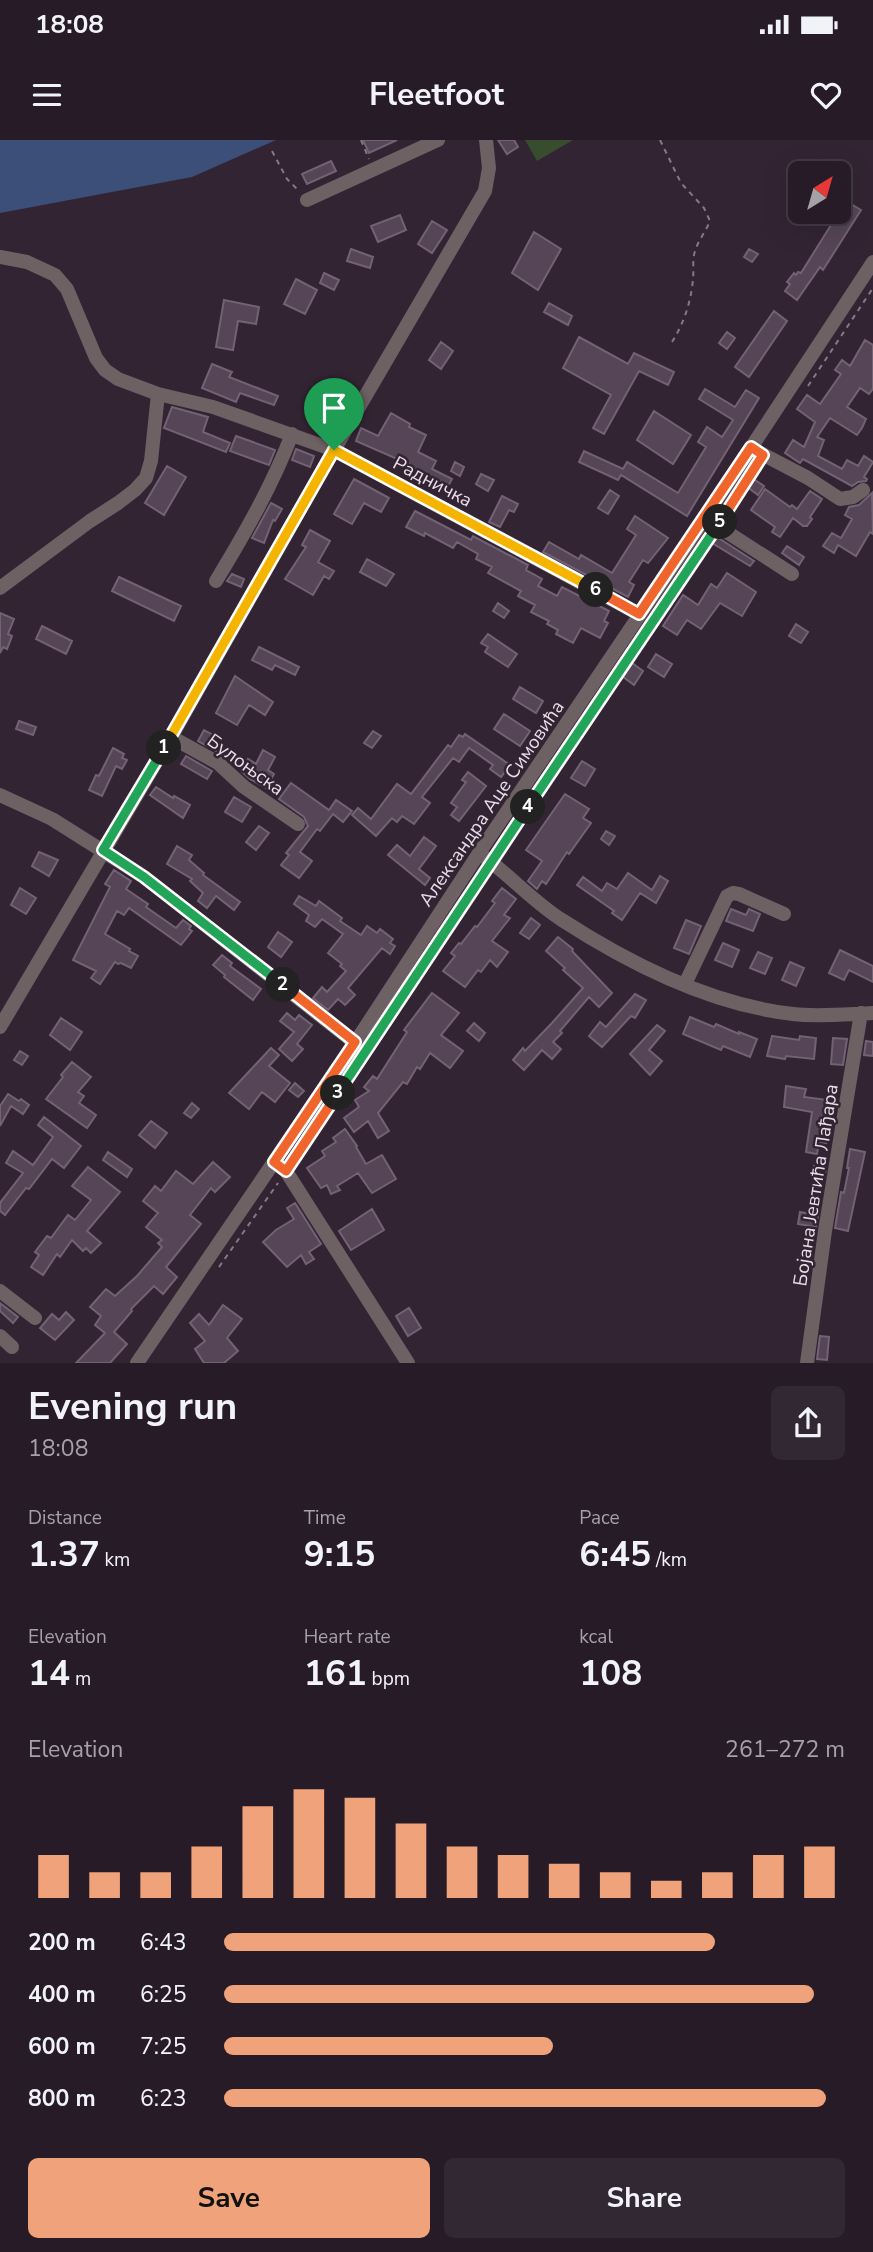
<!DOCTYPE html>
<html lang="en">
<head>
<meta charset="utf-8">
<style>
  body { margin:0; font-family:"Nunito Sans",sans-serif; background:#322833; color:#f1f3f6; height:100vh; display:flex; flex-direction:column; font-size:26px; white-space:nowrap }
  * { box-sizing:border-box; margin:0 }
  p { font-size:23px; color:#a4a1a7 }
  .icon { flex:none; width:38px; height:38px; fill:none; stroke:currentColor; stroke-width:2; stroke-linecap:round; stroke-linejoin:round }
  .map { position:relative; height:1223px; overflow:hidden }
  .drawer { display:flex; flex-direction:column; background:#261b27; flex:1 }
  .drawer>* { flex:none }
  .needle { width:46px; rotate:37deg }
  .buttons { position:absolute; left:788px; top:21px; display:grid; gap:14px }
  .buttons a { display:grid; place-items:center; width:63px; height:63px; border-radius:10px; background:#261b27; box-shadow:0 7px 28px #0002,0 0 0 2px #423944; font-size:35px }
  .pin { position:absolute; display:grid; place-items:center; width:60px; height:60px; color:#fff; margin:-72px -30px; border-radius:50% 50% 50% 0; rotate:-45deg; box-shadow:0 0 7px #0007 }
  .pin .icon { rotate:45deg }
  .km { position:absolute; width:35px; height:35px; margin:-18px; border-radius:50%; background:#222; color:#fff; font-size:19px; line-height:35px; text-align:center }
  .round { display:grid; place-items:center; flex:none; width:74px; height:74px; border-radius:10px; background:#322833 }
  .headline { display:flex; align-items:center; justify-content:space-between; height:119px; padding:0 28px }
  h1 { font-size:38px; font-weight:700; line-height:52px }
  .metrics { display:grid; grid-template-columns:repeat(3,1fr); gap:10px; height:119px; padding:7px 28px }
  .metrics div { display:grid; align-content:center }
  .metrics b { font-size:35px; font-weight:700 }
  .metrics small { font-size:19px; font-weight:400 }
  .metrics p { font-size:19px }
  .chart { height:196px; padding:14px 28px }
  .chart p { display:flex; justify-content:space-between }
  .chart svg { width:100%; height:126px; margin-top:7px; stroke:#f0a27a; stroke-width:6 }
  .action { display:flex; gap:14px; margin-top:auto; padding:14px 28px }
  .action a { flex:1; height:80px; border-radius:10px; background:#f0a27a; color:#111; font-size:28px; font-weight:700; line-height:80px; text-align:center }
  .action a+a { background:#322833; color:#f1f3f6 }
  ul { padding:0 28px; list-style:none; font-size:23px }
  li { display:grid; grid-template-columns:112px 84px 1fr; align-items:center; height:52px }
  li i { height:18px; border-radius:9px; background:#f0a27a }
  .status { display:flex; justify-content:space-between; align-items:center; height:49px; padding:0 35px; background:#261b27; direction:ltr }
  .status svg { height:19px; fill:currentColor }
  header { display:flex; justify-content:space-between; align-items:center; height:91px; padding:0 28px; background:#261b27; font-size:32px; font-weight:700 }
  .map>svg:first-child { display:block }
</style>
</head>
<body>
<div class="status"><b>18:08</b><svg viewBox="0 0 49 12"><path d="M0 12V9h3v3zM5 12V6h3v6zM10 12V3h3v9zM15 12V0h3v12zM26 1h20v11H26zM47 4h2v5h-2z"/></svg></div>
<header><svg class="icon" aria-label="menu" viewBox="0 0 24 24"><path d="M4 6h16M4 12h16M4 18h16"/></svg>Fleetfoot<svg class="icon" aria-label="heart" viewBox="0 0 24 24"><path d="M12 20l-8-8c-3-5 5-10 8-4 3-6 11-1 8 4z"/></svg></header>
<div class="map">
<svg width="873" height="1223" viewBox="0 0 873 1223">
  <rect width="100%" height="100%" fill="#332434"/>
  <!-- green -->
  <path fill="#384d2d" d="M 525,0 L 573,0 L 537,21 Z"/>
  <!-- water -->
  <path fill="#3c4f78" d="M 0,0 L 276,0 L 192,37 L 0,73 Z"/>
  <!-- building -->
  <path fill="#554556" stroke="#736174" stroke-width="2" d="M 363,0 L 397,0 L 369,13 Z
    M 498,0 L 514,0 L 518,7 L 507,14 Z
    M 331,21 L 336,31 L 307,44 L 302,34 Z
    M 846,61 L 861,70 L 823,130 L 820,127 L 797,160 L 785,151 L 790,144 L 787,142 L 794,133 L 796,135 L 798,132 L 801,133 Z
    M 400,75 L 406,90 L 378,102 L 371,86 Z
    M 432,81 L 447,90 L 432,113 L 418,104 Z
    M 534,92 L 561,109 L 538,150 L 512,133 Z
    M 351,109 L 373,117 L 370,128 L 347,121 Z
    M 749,109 L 758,114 L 752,122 L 744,117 Z
    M 324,133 L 339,140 L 334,150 L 320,143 Z
    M 296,139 L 317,150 L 305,174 L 284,164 Z
    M 224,160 L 259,167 L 256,184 L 238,181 L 233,210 L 216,207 Z
    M 549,163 L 572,176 L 568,185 L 544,172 Z
    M 774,171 L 787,181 L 749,237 L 735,227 Z
    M 727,192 L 735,198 L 727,209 L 719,203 Z
    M 579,197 L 628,224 L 634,213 L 674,232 L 668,245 L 639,231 L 604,294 L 593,288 L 611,255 L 563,228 Z
    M 865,200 L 873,205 L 873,249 L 869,254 L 860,248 L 847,267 L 866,279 L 862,288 L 857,295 L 830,278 L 817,297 L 824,300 L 818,316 L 842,329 L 847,320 L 858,326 L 864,316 L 873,322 L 864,337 L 867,339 L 866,341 L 858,342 L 852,346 L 803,319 L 800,323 L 785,313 L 793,300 L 804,307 L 815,282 L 797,269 L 807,255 L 820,264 L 841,234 L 835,230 L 842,220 L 850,226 Z
    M 441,202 L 453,211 L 441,229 L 429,220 Z
    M 212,224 L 232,232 L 229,237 L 278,256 L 274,265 L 240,253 L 236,262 L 202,248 Z
    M 705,249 L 735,267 L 746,250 L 759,258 L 687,376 L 621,335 L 618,340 L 579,322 L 584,311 L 623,329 L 627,322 L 678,353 L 706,307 L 698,302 L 707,287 L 722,297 L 733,280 L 699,259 Z
    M 172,267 L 208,277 L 203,292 L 230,303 L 226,312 L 164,288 Z
    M 654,271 L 691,295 L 673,324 L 637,300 Z
    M 391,273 L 410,284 L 409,287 L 426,295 L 418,312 L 436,321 L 432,329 L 452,339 L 447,348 L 428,338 L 426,340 L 408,331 L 411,325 L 356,301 L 361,288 L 378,296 Z
    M 236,296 L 275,310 L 269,325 L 230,311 Z
    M 296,309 L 314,316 L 310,327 L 292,320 Z
    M 455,322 L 464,327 L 460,336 L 451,331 Z
    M 167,326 L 186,337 L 164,375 L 145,363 Z
    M 481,334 L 494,340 L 488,351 L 476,344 Z
    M 752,338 L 764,346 L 758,355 L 746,346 Z
    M 354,339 L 389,358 L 381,372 L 364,363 L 352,384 L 334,374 Z
    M 765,349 L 790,367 L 792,365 L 797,369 L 810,351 L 822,359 L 810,377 L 812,379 L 807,386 L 803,386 L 793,378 L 780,397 L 772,392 L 775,387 L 751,370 Z
    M 610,350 L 619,356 L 608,374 L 598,368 Z
    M 872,353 L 873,394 L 870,392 L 856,416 L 838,405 L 834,413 L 823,406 L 832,393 L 841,398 L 852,379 L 845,375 L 849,367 L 859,365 Z
    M 502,356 L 518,364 L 514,372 L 509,370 L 500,387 L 489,382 Z
    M 271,363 L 282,369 L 275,381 L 273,380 L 264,403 L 252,398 Z
    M 415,371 L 471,400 L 473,396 L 528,425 L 526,430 L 542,439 L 538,446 L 557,456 L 562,447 L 609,471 L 604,481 L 608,483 L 600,498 L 581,488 L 573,503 L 556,494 L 558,490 L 547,484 L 549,481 L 531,472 L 535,465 L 518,456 L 521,451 L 488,433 L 492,427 L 476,419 L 478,414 L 457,402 L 453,408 L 425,393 L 424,396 L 406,387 Z
    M 635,376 L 668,398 L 648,423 L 643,420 L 629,442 L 634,445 L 628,457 L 543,412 L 549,402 L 579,419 L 581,415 L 612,433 L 636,395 L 627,389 Z
    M 310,390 L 330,401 L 318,422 L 334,431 L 329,439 L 324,436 L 313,455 L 285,439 L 306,407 L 302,405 Z
    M 717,397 L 754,421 L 750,426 L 712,403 Z
    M 787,406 L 804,417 L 799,425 L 782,413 Z
    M 367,419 L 394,434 L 386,446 L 360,432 Z
    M 727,433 L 756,452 L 742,476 L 720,463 L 701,489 L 687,480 L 677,495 L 663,486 L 683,455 L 698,465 L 711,444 L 717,448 Z
    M 232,434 L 244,439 L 241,447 L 227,441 Z
    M 119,437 L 181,466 L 174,481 L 112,451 Z
    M 498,463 L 509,471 L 504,478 L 493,471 Z
    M 0,473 L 14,479 L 8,494 L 12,496 L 7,509 L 3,507 L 0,513 Z
    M 796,484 L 808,492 L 801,503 L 789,496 Z
    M 42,486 L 72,501 L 66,514 L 36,499 Z
    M 488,494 L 517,514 L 508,527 L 485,512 L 488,507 L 481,503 Z
    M 259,507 L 299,527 L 295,535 L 275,525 L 272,530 L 252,520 Z
    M 656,514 L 672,524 L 664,537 L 648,527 Z
    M 632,523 L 643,531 L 634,545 L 622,536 Z
    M 235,536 L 273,562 L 265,575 L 249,565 L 237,585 L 216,573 Z
    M 520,547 L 543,561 L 536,573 L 513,559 Z
    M 504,574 L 530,591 L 520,606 L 494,589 Z
    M 19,581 L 36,587 L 33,595 L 16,589 Z
    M 204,590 L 222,600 L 216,611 L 198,601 Z
    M 373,591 L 381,596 L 372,608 L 364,603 Z
    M 465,594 L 510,625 L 501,637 L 490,629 L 493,625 L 469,608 L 459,622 L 453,618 L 422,657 L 430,663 L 414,684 L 402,676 L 397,682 L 392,678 L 376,696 L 352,675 L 358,668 L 371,679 L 397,644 L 411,654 L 448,605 L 451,607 L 459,595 L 463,597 Z
    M 113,608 L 124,614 L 122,618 L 127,620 L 122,629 L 116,626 L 102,656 L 89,650 L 96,635 L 99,636 Z
    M 263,610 L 275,617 L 268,630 L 274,634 L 266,648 L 250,639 L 241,631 L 248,619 L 256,624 Z
    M 186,616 L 212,631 L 207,639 L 181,624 Z
    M 582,621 L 595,629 L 585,646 L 571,638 Z
    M 468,632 L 486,646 L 459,681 L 451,675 L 457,667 L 451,663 L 466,642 L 462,640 Z
    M 291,643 L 329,670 L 336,660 L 352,671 L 343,682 L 333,674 L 320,691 L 317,689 L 300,712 L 312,721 L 299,738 L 281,725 L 289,715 L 286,713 L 308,686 L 304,677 L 279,659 Z
    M 156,647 L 173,658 L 174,656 L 190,665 L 183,678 L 150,655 Z
    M 565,654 L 589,669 L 583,678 L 591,683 L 569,714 L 567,712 L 546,744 L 542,741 L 537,749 L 528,741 L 542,721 L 526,710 Z
    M 234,657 L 251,667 L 242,682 L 225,672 Z
    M 259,686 L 269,693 L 256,710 L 246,702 Z
    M 606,691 L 615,696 L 609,705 L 601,699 Z
    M 424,697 L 436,706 L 419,729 L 430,738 L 425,745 L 388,715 L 397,705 L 410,716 Z
    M 177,706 L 192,715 L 189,720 L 204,733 L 203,735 L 240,762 L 234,770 L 216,756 L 207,768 L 198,761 L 203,753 L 190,741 L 192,739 L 167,724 Z
    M 39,712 L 58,720 L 49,736 L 32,726 Z
    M 114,730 L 131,741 L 126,749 L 148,764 L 146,767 L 176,788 L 183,780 L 191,786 L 189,789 L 192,791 L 181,805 L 129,768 L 124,775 L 117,771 L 105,794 L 130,809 L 129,811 L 138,816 L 131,828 L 121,823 L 118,824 L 115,822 L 100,844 L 91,838 L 96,831 L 73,820 L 110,747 L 105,744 Z
    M 628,733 L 652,750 L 660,736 L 668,741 L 656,763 L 640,753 L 622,780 L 612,773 L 614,771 L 577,745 L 583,737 L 602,751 L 607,743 L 617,749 Z
    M 20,748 L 36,758 L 26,774 L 11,765 Z
    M 502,748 L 516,759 L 504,775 L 510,778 L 492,801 L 508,812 L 497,827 L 490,820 L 481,832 L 478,830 L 465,847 L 443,831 L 455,816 L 451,813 L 459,803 L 461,804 L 475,786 L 477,787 L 495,763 L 492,761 Z
    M 299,756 L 316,766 L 319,761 L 342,778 L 340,781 L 361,795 L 367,786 L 377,793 L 380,789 L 393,799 L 390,803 L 395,806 L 390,814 L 382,808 L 348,848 L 355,855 L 345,865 L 338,859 L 328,870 L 313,858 L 322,847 L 327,852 L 346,831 L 340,826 L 342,824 L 328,813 L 343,794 L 322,779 L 315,787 L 306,781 L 309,775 L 294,764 Z
    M 731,769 L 746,775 L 749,769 L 760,774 L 753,791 L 726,781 Z
    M 531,778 L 540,785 L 529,799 L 520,793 Z
    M 686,780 L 701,786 L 689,814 L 674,808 Z
    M 278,792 L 292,802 L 281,817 L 268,807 Z
    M 558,797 L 573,809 L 572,811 L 612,853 L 599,867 L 589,857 L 560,891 L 562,893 L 553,902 L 561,909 L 552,919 L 542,910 L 524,930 L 513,920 L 523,908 L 525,911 L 552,883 L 583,848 L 563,830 L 565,828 L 546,811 Z
    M 723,803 L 739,810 L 732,827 L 715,820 Z
    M 840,810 L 873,826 L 873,842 L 849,830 L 844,840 L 829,833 Z
    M 758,812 L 772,818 L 765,834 L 750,828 Z
    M 222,815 L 232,823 L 230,826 L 261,849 L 253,860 L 224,837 L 225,835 L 213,825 Z
    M 790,822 L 804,828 L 796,846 L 782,840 Z
    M 432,853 L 459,873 L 441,895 L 463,911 L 450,928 L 430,913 L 420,929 L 417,927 L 407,944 L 403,942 L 378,973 L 389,991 L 378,998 L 368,981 L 354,992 L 344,978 L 359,967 L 355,960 L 369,951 L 364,947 L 373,936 L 377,939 L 407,892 L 404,890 Z
    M 635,854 L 646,860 L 635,878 L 631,876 L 602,907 L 589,896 L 600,882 L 606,887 Z
    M 287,873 L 295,880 L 299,875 L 312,885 L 297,904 L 303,909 L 292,921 L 279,909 L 294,892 L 280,881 Z
    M 690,877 L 714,887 L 716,884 L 739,894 L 739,892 L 757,899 L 750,917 L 723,906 L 721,910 L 683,894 Z
    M 61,878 L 82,892 L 70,910 L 50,895 Z
    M 474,883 L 485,893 L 479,901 L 467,891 Z
    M 657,885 L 665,891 L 649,910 L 662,921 L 650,935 L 630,914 Z
    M 772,896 L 799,900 L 800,896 L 816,898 L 814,919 L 786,916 L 785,919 L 767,916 Z
    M 833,898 L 847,899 L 843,925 L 831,924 Z
    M 866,901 L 873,902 L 873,916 L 864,915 Z
    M 271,908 L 279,915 L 269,926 L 290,943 L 275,962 L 262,952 L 249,969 L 229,953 Z
    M 20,911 L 28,916 L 22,925 L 14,920 Z
    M 72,922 L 91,937 L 78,952 L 84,956 L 79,963 L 96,975 L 87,988 L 46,959 L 63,937 L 61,935 Z
    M 295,943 L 304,951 L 298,957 L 289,950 Z
    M 786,946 L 806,949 L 804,957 L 828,960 L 826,973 L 830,973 L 826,1003 L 819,1003 L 817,1014 L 806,1012 L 812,972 L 784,967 Z
    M 8,954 L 19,961 L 21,959 L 29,965 L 23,974 L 11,966 L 0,986 L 0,966 Z
    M 192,963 L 199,969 L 191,978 L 184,973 Z
    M 44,977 L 81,1006 L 64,1028 L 52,1019 L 29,1049 L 26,1048 L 5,1075 L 0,1071 L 0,1063 L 23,1033 L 6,1023 L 13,1011 L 33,1025 L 53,997 L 38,985 Z
    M 151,981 L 167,993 L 155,1008 L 139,995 Z
    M 345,989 L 357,1006 L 356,1007 L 366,1024 L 382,1015 L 396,1039 L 372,1053 L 358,1033 L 337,1046 L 340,1050 L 331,1054 L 327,1045 L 321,1048 L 307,1028 L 325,1016 L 322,1011 L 336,1002 L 333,998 Z
    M 850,1009 L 865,1012 L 848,1091 L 835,1088 L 841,1052 L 844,1053 L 849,1028 L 847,1028 Z
    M 108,1012 L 132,1029 L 127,1037 L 103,1020 Z
    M 213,1022 L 230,1037 L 215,1052 L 211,1048 L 190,1075 L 201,1084 L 166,1127 L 177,1137 L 163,1154 L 154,1146 L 131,1169 L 132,1171 L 114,1192 L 127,1204 L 110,1223 L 76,1223 L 105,1193 L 95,1185 L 101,1176 L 90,1167 L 106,1149 L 115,1156 L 137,1136 L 162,1107 L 158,1103 L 162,1100 L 146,1087 L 158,1073 L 143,1061 L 155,1046 L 161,1051 L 176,1031 L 193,1044 Z
    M 814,1026 L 826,1028 L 824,1039 L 813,1037 Z
    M 88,1027 L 120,1052 L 87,1091 L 101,1103 L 91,1113 L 86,1108 L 83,1111 L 72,1100 L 60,1117 L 57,1114 L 43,1135 L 31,1127 L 39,1115 L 35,1112 L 47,1096 L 51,1098 L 68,1075 L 75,1080 L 91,1060 L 72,1046 Z
    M 295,1063 L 321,1104 L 309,1112 L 314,1119 L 306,1124 L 301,1115 L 287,1127 L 263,1102 L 276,1090 L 294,1079 L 287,1068 Z
    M 372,1069 L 384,1090 L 351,1110 L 339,1091 Z
    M 800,1072 L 818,1075 L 816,1087 L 798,1084 Z
    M 0,1163 L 18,1177 L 13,1183 L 0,1171 Z
    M 223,1165 L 242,1179 L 227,1198 L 238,1211 L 224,1223 L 204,1223 L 195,1209 L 205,1201 L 190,1183 L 199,1174 L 209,1185 Z
    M 409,1168 L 421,1188 L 408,1196 L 396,1176 Z
    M 66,1172 L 74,1180 L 55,1200 L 40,1188 L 52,1174 L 59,1180 Z
    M 820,1196 L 829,1197 L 827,1220 L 817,1219 Z"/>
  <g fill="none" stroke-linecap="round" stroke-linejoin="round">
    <!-- path -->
    <path stroke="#867886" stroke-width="2" stroke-dasharray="5 5" stroke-linecap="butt" d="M 361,0 L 369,19
      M 660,0 L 681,43 L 704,68 L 710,81 C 706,91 698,101 695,111 C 692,120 694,130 693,139 C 691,162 684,183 672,202
      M 272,11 L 287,39 L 299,51
      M 808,246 L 873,148
      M 724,375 L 755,326
      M 498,712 L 710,397
      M 390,875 L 484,734
      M 293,1021 L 344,944
      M 219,1127 L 278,1043"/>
    <!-- minor -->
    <path stroke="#6d6163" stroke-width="14" d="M 307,60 L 438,0
      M 0,117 L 27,122 L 55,135 L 67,149 L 96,218 L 105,230 L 118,239 L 158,254 L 213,267 L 334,310 L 639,474
      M 751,308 L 808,338 L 840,359 L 853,357 L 863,350
      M 705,378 L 792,434
      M 216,441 C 245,393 272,346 292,294
      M 0,448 L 90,381 L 118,363 L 135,350 L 146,338 L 151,321 L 158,254
      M 171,597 L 218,623 L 244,647 L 298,684
      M 0,655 L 52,679 L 144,737 L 355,903
      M 479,713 C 508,733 532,761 562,780 C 630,824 712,865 793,874 C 819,877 847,874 873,873
      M 685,844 L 727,756 L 733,753 L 739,754 L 784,774
      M 0,887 L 171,597 L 334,310 L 485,51 L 489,28 L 486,0
      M 274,1022 L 286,1031 L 408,1223
      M 0,1151 L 35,1178
      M 0,1196 L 12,1207
      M 137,1223 L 355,903 L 479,713 L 697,390 L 873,122
      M 807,1223 L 825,1091 L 861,873"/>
  </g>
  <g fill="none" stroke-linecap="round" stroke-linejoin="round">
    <defs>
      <path id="split-1" d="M 164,608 L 334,310"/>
      <path id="split-2" d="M 164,608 L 103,710 L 144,737 L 283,845"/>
      <path id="split-3" d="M 283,845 L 355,902 L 274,1022 L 286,1031 L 338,953"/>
      <path id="split-4" d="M 338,953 L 528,667"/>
      <path id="split-5" d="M 528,667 L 720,382"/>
      <path id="split-6" d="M 596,450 L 639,474 L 751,307 L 763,315 L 720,382"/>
      <path id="split-7" d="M 334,310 L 596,450"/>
    </defs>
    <!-- split-1 casing -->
    <use href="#split-1" stroke="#fff" stroke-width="14"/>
    <!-- split-2 casing -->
    <use href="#split-2" stroke="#fff" stroke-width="14"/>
    <!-- split-3 casing -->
    <use href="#split-3" stroke="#fff" stroke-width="14"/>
    <!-- split-4 casing -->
    <use href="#split-4" stroke="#fff" stroke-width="14"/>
    <!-- split-5 casing -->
    <use href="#split-5" stroke="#fff" stroke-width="14"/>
    <!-- split-6 casing -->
    <use href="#split-6" stroke="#fff" stroke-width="14"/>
    <!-- split-7 casing -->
    <use href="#split-7" stroke="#fff" stroke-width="14"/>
    <!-- split-1 -->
    <use href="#split-1" stroke="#f5b400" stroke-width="9"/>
    <!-- split-2 -->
    <use href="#split-2" stroke="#22a559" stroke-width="9"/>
    <!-- split-3 -->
    <use href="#split-3" stroke="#f0652b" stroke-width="9"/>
    <!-- split-4 -->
    <use href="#split-4" stroke="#22a559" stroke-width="9"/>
    <!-- split-5 -->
    <use href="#split-5" stroke="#22a559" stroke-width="9"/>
    <!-- split-6 -->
    <use href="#split-6" stroke="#f0652b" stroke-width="9"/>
    <!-- split-7 -->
    <use href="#split-7" stroke="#f5b400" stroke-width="9"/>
  </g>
  <g text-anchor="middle" stroke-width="5" stroke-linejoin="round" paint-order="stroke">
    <!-- street labels -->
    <g font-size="19" fill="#e9dee9" stroke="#332434">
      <text transform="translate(433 341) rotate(28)" y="7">Радничка</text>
      <text transform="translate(246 624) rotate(36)" y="7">Булоњска</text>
      <text transform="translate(491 663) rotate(-56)" y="7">Александра Аце Симовића</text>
      <text transform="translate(815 1045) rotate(-81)" y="7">Бојана Јевтића Лађара</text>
    </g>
  </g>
</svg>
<div class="buttons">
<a><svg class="needle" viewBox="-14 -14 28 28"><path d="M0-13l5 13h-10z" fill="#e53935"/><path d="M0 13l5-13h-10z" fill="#a4a1a7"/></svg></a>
</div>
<div class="pin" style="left:334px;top:310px;background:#1e9e55"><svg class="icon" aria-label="arrive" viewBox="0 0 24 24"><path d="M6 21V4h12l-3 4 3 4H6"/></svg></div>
<b class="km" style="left:164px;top:608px">1</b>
<b class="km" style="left:283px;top:845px">2</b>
<b class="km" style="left:338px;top:953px">3</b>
<b class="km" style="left:528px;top:667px">4</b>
<b class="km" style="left:720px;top:382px">5</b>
<b class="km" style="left:596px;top:450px">6</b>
</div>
<section class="drawer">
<div class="headline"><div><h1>Evening run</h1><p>18:08</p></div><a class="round"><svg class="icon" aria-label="share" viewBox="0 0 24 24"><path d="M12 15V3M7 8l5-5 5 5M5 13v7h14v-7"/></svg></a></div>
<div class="metrics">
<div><p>Distance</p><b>1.37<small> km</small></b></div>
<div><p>Time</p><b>9:15</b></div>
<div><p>Pace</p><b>6:45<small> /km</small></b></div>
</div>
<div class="metrics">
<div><p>Elevation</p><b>14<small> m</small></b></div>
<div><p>Heart rate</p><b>161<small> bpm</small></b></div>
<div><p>kcal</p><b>108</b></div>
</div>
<div class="chart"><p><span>Elevation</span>261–272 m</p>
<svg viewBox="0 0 160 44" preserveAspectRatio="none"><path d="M5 44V29M15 44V35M25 44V35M35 44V26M45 44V12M55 44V6M65 44V9M75 44V18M85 44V26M95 44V29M105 44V32M115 44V35M125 44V38M135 44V35M145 44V29M155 44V26"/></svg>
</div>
<ul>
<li><b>200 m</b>6:43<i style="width:79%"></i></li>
<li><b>400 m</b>6:25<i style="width:95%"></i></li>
<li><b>600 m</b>7:25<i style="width:53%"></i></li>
<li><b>800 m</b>6:23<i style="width:97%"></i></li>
</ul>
<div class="action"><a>Save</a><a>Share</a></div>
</section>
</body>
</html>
